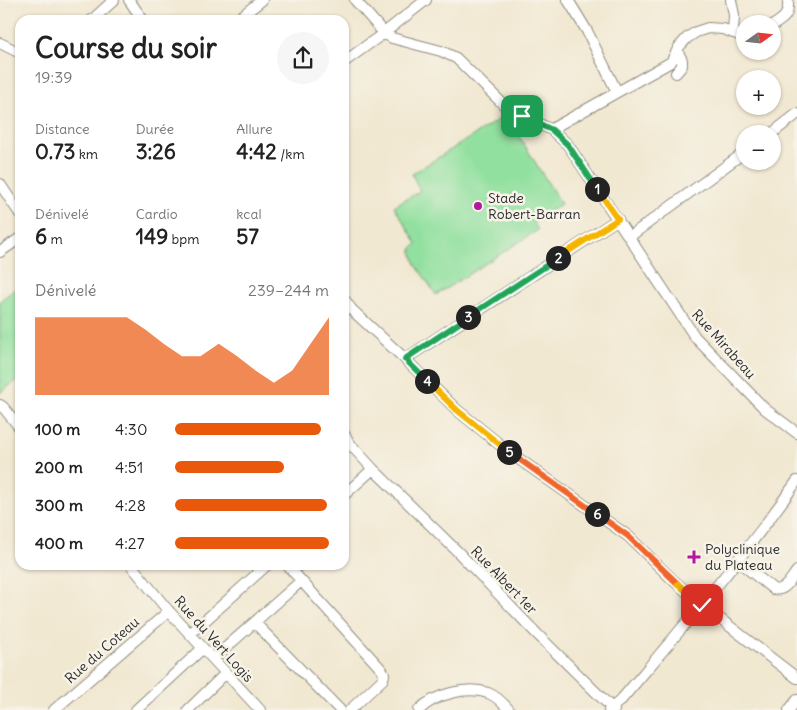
<!DOCTYPE html>
<html lang="fr">
<head>
<meta charset="utf-8">
<style>
  body { margin:0; font-family:Delius,sans-serif; background:#f6f6f6; color:#222; height:100vh; display:flex; flex-direction:column; font-size:19px; white-space:nowrap }
  * { box-sizing:border-box; margin:0 }
  p { font-size:16px; color:#767676 }
  .icon { flex:none; width:28px; height:28px; fill:none; stroke:currentColor; stroke-width:2; stroke-linecap:round; stroke-linejoin:round }
  .map { position:relative; flex:1; overflow:hidden }
  .side { position:absolute; left:15px; top:15px; width:334px; height:555px; display:flex; flex-direction:column; background:#fff; border-radius:15px; box-shadow:0 1px 4px #0004 }
  .side>* { flex:none }
  .needle { width:32px; rotate:75deg }
  .controls { position:absolute; left:736px; top:15px; display:grid; gap:10px }
  .controls a { display:grid; place-items:center; width:45px; height:45px; border-radius:50%; background:#fff; box-shadow:0 1px 4px #0004; font-size:25px }
  .pin { position:absolute; display:grid; place-items:center; width:42px; height:42px; color:#fff; margin:-21px; border-radius:10px; box-shadow:0 2px 8px #0006 }
  .km { position:absolute; width:25px; height:25px; margin:-12px; border-radius:50%; background:#222; color:#fff; font-size:14px; line-height:25px; text-align:center }
  .round { display:grid; place-items:center; flex:none; width:52px; height:52px; border-radius:26px; background:#f6f6f6 }
  .head { display:flex; align-items:center; justify-content:space-between; height:85px; padding:0 20px }
  h1 { font-size:28px; font-weight:800; line-height:38px }
  .stats { display:grid; grid-template-columns:repeat(3,1fr); gap:8px; height:85px; padding:5px 20px }
  .stats div { display:grid; align-content:center }
  .stats b { font-size:21px; font-weight:800 }
  .stats small { font-size:14px; font-weight:400 }
  .stats p { font-size:14px }
  .chart { height:140px; padding:10px 20px }
  .chart p { display:flex; justify-content:space-between }
  .chart svg { width:100%; height:90px; margin-top:5px; fill:#ea580c; opacity:.7 }
  ul { padding:0 20px; list-style:none; font-size:16px }
  li { display:grid; grid-template-columns:80px 60px 1fr; align-items:center; height:38px }
  li i { height:12px; border-radius:6px; background:#ea580c }
  .map>svg:first-child { display:block }
</style>
</head>
<body>
<div class="map">
<svg width="797" height="710" viewBox="0 0 797 710">
  <rect width="100%" height="100%" fill="#f7f3e8"/>
  <filter id="ink" filterUnits="userSpaceOnUse"><feTurbulence type="fractalNoise" baseFrequency=".02" numOctaves="2"/><feDisplacementMap in="SourceGraphic" scale="10" xChannelSelector="R" yChannelSelector="G"/><feConvolveMatrix kernelMatrix="1 2 1 2 8 2 1 2 1" color-interpolation-filters="sRGB"/></filter>
  <filter id="wash" filterUnits="userSpaceOnUse"><feTurbulence type="fractalNoise" baseFrequency=".0096" numOctaves="4" result="noise"/><feDisplacementMap in="SourceGraphic" scale="20" xChannelSelector="R" yChannelSelector="G"/><feGaussianBlur stdDeviation="1.12" result="paint"/><feColorMatrix in="noise" values="0 0 0 0 0 0 0 0 0 0 0 0 0 0 0 0 0 1.4 0 .05"/><feComposite in="paint" operator="in"/></filter>
  <g filter="url(#wash)">
    <rect width="100%" height="100%" fill="#f1e8d1"/>
    <!-- pitch -->
    <path fill="#91e09f" stroke="#5e8665" d="M 506,115 L 561,204 L 533,222 L 538,230 L 436,295 L 416,265 L 411,249 L 417,244 L 394,206 L 420,191 L 412,174 Z
      M 20,285 L 20,378 L 0,393 L 0,301 Z"/>
  </g>
  <g filter="url(#ink)">
    <g fill="none" stroke-linecap="round" stroke-linejoin="round">
      <defs>
        <path id="minor" d="M 129,0 L 143,20
          M 355,0 L 384,33 L 392,38 L 441,51 L 456,58 L 505,106 L 522,116 L 552,130 L 568,145 L 695,337 L 765,409 L 797,433
          M 568,0 L 587,31 L 617,92
          M 731,0 L 734,15 L 733,33
          M 92,20 L 114,0
          M 237,20 L 262,0
          M 772,26 C 785,18 789,15 788,0
          M 0,43 L 20,53
          M 344,62 L 384,33 L 426,0
          M 676,73 L 682,66 L 682,60 L 677,51
          M 552,130 L 555,127 L 671,62 L 679,47 L 687,38 L 696,32 L 708,28 L 723,29 L 745,37
          M 771,134 L 797,114
          M 0,184 L 20,214
          M 629,237 L 745,152
          M 0,252 L 20,238
          M 344,299 L 352,310 L 405,359 L 457,410 L 509,452 L 628,536 L 673,580 L 702,605 L 797,678
          M 405,359 L 618,219
          M 0,405 L 3,407 L 20,428
          M 344,434 L 350,444 L 373,469 L 457,551 L 538,635 L 614,710
          M 344,495 L 373,469
          M 738,561 L 773,589 C 785,592 790,580 797,571
          M 131,565 L 166,608 L 260,710
          M 287,565 L 382,670 L 384,674 L 383,679 L 350,710
          M 255,623 L 340,710
          M 190,634 L 267,565
          M 213,659 L 301,581
          M 54,710 L 169,611
          M 136,710 L 203,648
          M 188,710 L 226,673
          M 419,710 C 435,694 467,686 488,693 C 496,696 504,704 509,710
          M 609,710 L 621,700 C 682,628 743,558 797,481
          M 789,710 L 797,700"/>
      </defs>
      <!-- minor casing -->
      <use href="#minor" stroke="#8e8a7e" stroke-width="12"/>
      <!-- minor -->
      <use href="#minor" stroke="#fff" stroke-width="10"/>
    </g>
  </g>
  <g fill="none" stroke-linecap="round" stroke-linejoin="round" filter="url(#ink)">
    <defs>
      <path id="split-1" d="M 522,116 L 552,130 L 568,145 L 597,189"/>
      <path id="split-2" d="M 558,258 L 618,219 L 597,189"/>
      <path id="split-3" d="M 468,317 L 558,258"/>
      <path id="split-4" d="M 427,381 L 405,359 L 468,317"/>
      <path id="split-5" d="M 427,381 L 457,410 L 509,452"/>
      <path id="split-6" d="M 509,452 L 597,514"/>
      <path id="split-7" d="M 597,514 L 628,536 L 678,584"/>
      <path id="split-8" d="M 678,584 L 702,605"/>
    </defs>
    <!-- split-1 casing -->
    <use href="#split-1" stroke="#fff" stroke-width="10"/>
    <!-- split-2 casing -->
    <use href="#split-2" stroke="#fff" stroke-width="10"/>
    <!-- split-3 casing -->
    <use href="#split-3" stroke="#fff" stroke-width="10"/>
    <!-- split-4 casing -->
    <use href="#split-4" stroke="#fff" stroke-width="10"/>
    <!-- split-5 casing -->
    <use href="#split-5" stroke="#fff" stroke-width="10"/>
    <!-- split-6 casing -->
    <use href="#split-6" stroke="#fff" stroke-width="10"/>
    <!-- split-7 casing -->
    <use href="#split-7" stroke="#fff" stroke-width="10"/>
    <!-- split-8 casing -->
    <use href="#split-8" stroke="#fff" stroke-width="10"/>
    <!-- split-1 -->
    <use href="#split-1" stroke="#22a559" stroke-width="6"/>
    <!-- split-2 -->
    <use href="#split-2" stroke="#f5b400" stroke-width="6"/>
    <!-- split-3 -->
    <use href="#split-3" stroke="#22a559" stroke-width="6"/>
    <!-- split-4 -->
    <use href="#split-4" stroke="#22a559" stroke-width="6"/>
    <!-- split-5 -->
    <use href="#split-5" stroke="#f5b400" stroke-width="6"/>
    <!-- split-6 -->
    <use href="#split-6" stroke="#f0652b" stroke-width="6"/>
    <!-- split-7 -->
    <use href="#split-7" stroke="#f0652b" stroke-width="6"/>
    <!-- split-8 -->
    <use href="#split-8" stroke="#f5b400" stroke-width="6"/>
  </g>
  <!-- markers -->
  <g fill="#b5179e" stroke="#f7f3e8" stroke-width="2">
    <circle cx="478" cy="206" r="5"/>
    <path d="M691.5 549.5h5v5h5v5h-5v5h-5v-5h-5v-5h5z"/>
  </g>
  <g text-anchor="middle" stroke-width="5" stroke-linejoin="round" paint-order="stroke">
    <!-- poi labels -->
    <g font-size="14" fill="#2b2b2b" stroke="#f7f3e8" text-anchor="start">
      <text x="488" y="203">Stade<tspan x="488" dy="16">Robert-Barran</tspan></text>
      <text x="705" y="554">Polyclinique<tspan x="705" dy="16">du Plateau</tspan></text>
    </g>
    <!-- street labels -->
    <g font-size="14" fill="#2b2b2b" stroke="#f7f3e8">
      <text transform="translate(724 344) rotate(48)" y="5">Rue Mirabeau</text>
      <text transform="translate(504 580) rotate(46)" y="5">Rue Albert 1er</text>
      <text transform="translate(214 639) rotate(48)" y="5">Rue du Vert Logis</text>
      <text transform="translate(102 650) rotate(-41)" y="5">Rue du Coteau</text>
    </g>
  </g>
</svg>
<div class="controls">
<a><svg class="needle" viewBox="-14 -14 28 28"><path d="M0-13l5 13h-10z" fill="#e53935"/><path d="M0 13l5-13h-10z" fill="#767676"/></svg></a>
<a>+</a>
<a>−</a>
</div>
<div class="pin" style="left:522px;top:116px;background:#1e9e55"><svg class="icon" aria-label="arrive" viewBox="0 0 24 24"><path d="M6 21V4h12l-3 4 3 4H6"/></svg></div>
<div class="pin" style="left:702px;top:605px;background:#d93025"><svg class="icon" aria-label="check" viewBox="0 0 24 24"><path d="M5 12l5 5 9-10"/></svg></div>
<b class="km" style="left:597px;top:189px">1</b>
<b class="km" style="left:558px;top:258px">2</b>
<b class="km" style="left:468px;top:317px">3</b>
<b class="km" style="left:427px;top:381px">4</b>
<b class="km" style="left:509px;top:452px">5</b>
<b class="km" style="left:597px;top:514px">6</b>
<section class="side">
<div class="head"><div><h1>Course du soir</h1><p>19:39</p></div><a class="round"><svg class="icon" aria-label="share" viewBox="0 0 24 24"><path d="M12 15V3M7 8l5-5 5 5M5 13v7h14v-7"/></svg></a></div>
<div class="stats">
<div><p>Distance</p><b>0.73<small> km</small></b></div>
<div><p>Durée</p><b>3:26</b></div>
<div><p>Allure</p><b>4:42<small> /km</small></b></div>
</div>
<div class="stats">
<div><p>Dénivelé</p><b>6<small> m</small></b></div>
<div><p>Cardio</p><b>149<small> bpm</small></b></div>
<div><p>kcal</p><b>57</b></div>
</div>
<div class="chart"><p><span>Dénivelé</span>239–244 m</p>
<svg viewBox="0 0 160 44" preserveAspectRatio="none"><path d="M0 44V6L10 6L20 6L30 6L40 6L50 6L60 12L70 19L80 25L90 25L100 19L110 25L120 32L130 38L140 32L150 19L160 6V44z"/></svg>
</div>
<ul>
<li><b>100 m</b>4:30<i style="width:95%"></i></li>
<li><b>200 m</b>4:51<i style="width:71%"></i></li>
<li><b>300 m</b>4:28<i style="width:99%"></i></li>
<li><b>400 m</b>4:27<i style="width:100%"></i></li>
</ul>
</section>
</div>
</body>
</html>
